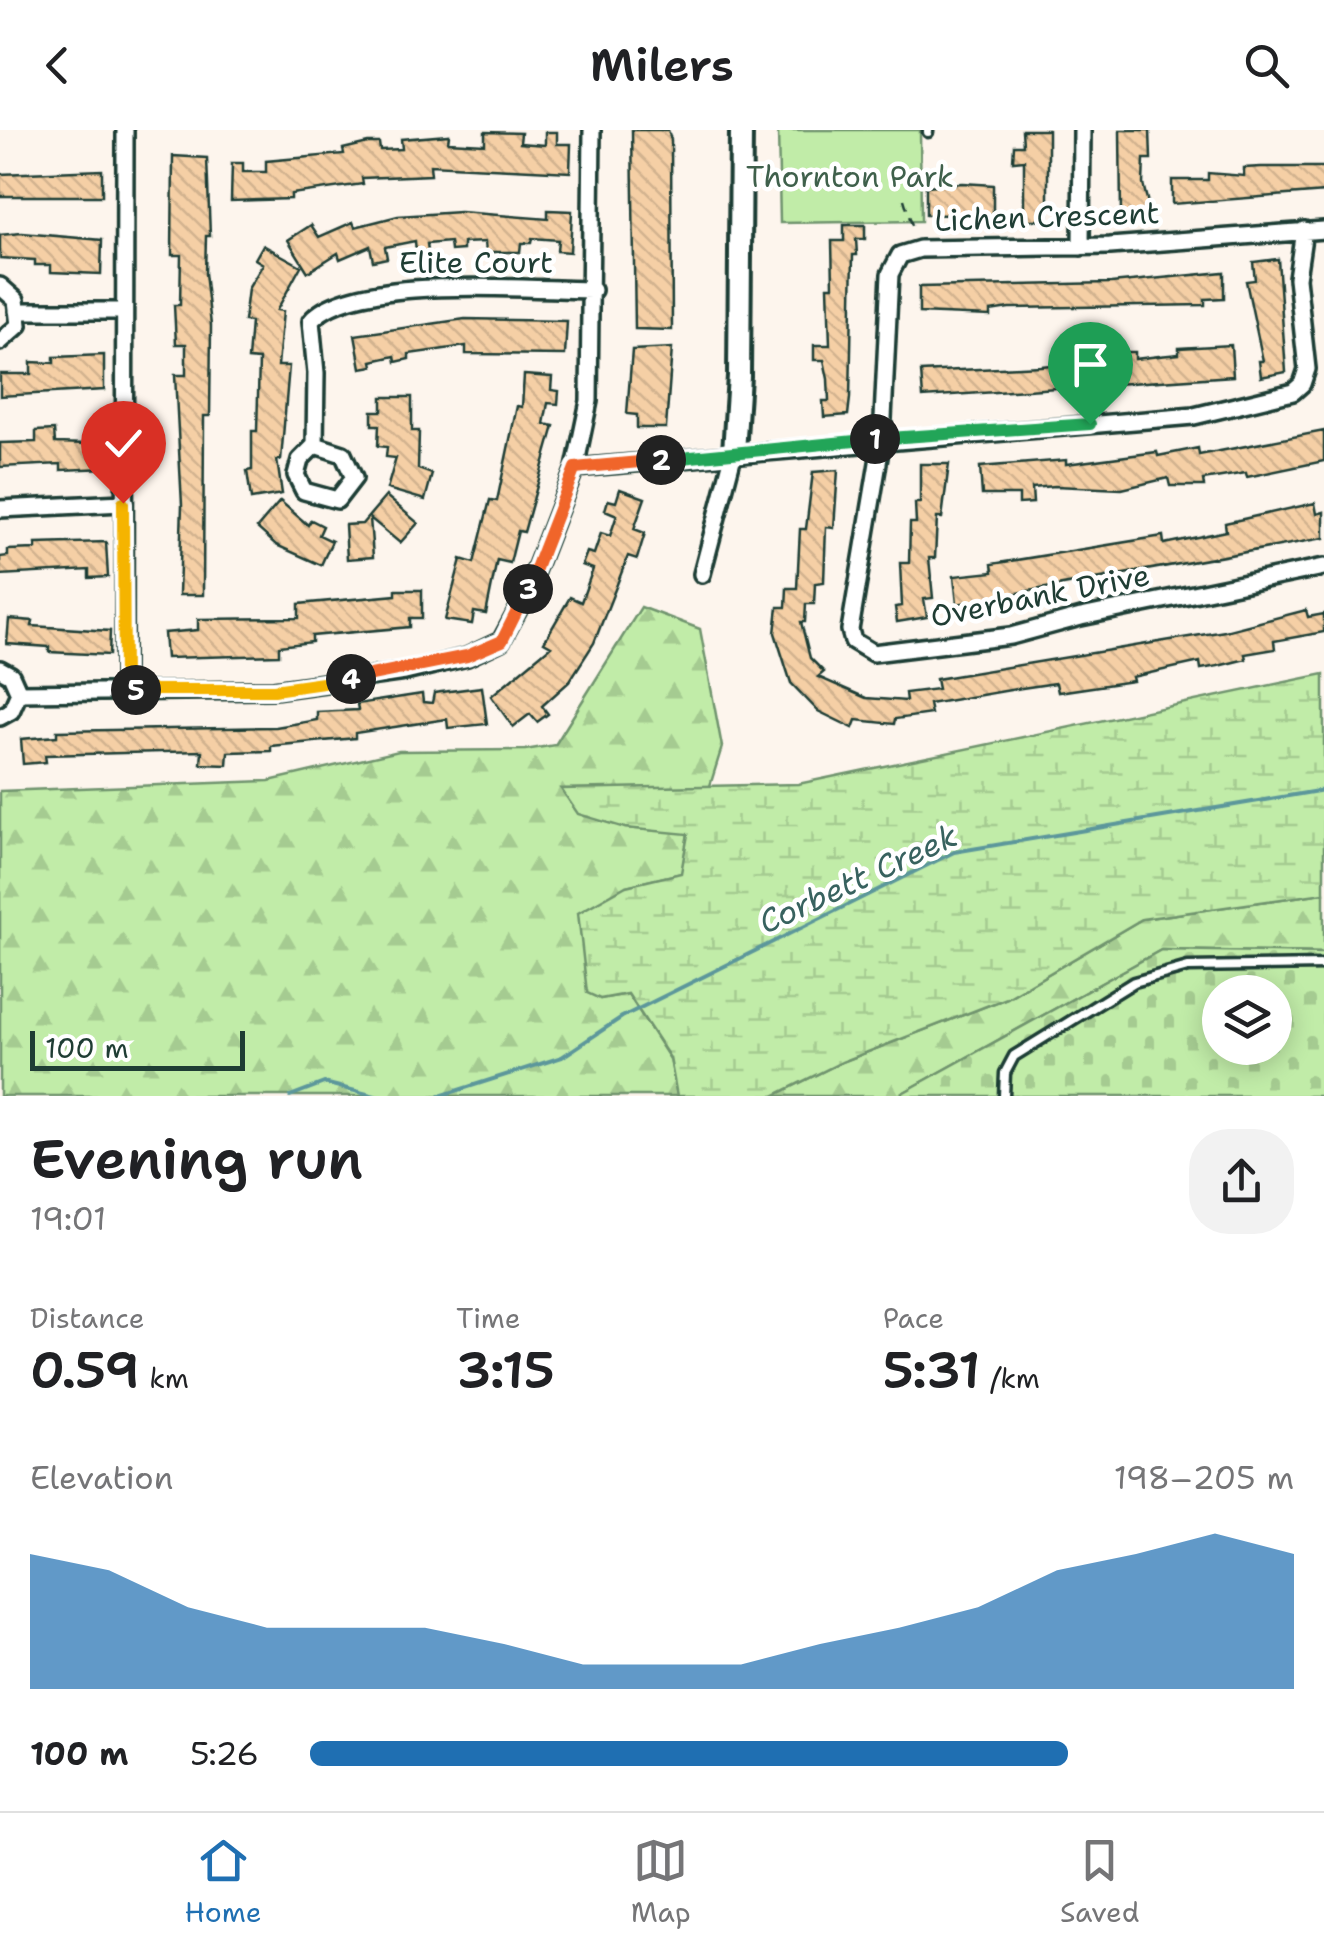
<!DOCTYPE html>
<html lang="en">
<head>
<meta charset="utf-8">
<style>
  body { margin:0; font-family:"Shantell Sans",sans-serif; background:#f2f2f2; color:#202124; height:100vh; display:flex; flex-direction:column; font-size:38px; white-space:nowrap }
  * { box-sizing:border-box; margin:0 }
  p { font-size:32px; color:#757577 }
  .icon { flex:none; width:55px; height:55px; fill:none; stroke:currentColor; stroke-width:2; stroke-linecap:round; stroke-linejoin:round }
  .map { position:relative; height:966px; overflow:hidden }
  .details { display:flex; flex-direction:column; background:#fff; flex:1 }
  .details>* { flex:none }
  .controls { position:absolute; left:1202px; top:845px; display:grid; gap:20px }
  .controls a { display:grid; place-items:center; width:90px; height:90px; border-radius:50%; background:#fff; box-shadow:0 5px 25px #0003; font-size:50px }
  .scale { position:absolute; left:30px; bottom:25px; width:215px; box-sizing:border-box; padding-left:10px; border:5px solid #1f3d34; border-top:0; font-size:28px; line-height:35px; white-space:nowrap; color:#1f3d34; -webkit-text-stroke:8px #fff; paint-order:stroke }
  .pin { position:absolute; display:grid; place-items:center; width:85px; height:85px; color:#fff; margin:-102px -42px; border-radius:50% 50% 50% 0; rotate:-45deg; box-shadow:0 0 10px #0007 }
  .pin .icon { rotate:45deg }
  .km { position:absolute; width:50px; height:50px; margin:-25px; border-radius:50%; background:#222; color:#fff; font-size:28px; line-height:50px; text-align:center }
  .round { display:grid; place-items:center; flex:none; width:105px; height:105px; border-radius:40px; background:#f2f2f2 }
  .overview { display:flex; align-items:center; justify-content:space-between; height:170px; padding:0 30px }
  h1 { font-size:55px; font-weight:600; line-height:75px }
  .metrics { display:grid; grid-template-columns:repeat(3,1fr); gap:15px; height:170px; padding:10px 30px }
  .metrics div { display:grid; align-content:center }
  .metrics b { font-size:50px; font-weight:600 }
  .metrics small { font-size:28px; font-weight:400 }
  .metrics p { font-size:28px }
  .chart { height:280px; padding:20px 30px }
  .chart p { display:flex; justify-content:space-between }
  .chart svg { width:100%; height:180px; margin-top:10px; fill:#1f6fb2; opacity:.7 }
  ul { padding:0 30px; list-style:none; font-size:32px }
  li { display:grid; grid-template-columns:160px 120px 1fr; align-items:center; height:75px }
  li i { height:25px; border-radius:12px; background:#1f6fb2 }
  header { display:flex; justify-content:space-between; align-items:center; height:130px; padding:0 30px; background:#fff; font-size:45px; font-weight:600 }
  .menu { display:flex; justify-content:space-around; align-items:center; height:140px; border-top:2px solid #e0e0e0; background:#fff; font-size:28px; color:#757577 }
  .menu a { display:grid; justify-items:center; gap:5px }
  .menu .current { color:#1f6fb2 }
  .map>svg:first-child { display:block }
</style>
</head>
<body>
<header><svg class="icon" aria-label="back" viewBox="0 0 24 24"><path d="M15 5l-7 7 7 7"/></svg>Milers<svg class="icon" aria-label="search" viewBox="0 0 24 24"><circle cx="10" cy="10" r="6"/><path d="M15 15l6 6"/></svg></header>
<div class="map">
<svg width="1324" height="966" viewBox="0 0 1324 966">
  <defs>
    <pattern id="forest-firs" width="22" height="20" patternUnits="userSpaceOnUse" patternTransform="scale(2.5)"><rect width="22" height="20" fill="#c1eca8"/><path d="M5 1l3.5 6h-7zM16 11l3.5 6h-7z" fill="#a5cb91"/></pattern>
    <pattern id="wetland-marsh" width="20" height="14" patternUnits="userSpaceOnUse" patternTransform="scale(2.5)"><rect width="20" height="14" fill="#c1eca8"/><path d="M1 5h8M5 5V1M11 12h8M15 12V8" fill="none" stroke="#a5cb91"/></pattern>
    <pattern id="cemetery-stones" width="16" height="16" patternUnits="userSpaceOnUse" patternTransform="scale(2.5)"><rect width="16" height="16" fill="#c1eca8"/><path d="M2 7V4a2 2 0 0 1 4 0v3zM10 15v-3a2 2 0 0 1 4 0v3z" fill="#a5cb91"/></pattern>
    <pattern id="building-back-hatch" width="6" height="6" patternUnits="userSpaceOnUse" patternTransform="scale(2.5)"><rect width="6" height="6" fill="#f5cfa5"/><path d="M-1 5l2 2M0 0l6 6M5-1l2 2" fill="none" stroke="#d2b38f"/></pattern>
  </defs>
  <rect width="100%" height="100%" fill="#fdf5ed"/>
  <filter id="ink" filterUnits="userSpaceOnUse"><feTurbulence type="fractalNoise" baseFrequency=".01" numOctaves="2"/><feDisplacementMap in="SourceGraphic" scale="20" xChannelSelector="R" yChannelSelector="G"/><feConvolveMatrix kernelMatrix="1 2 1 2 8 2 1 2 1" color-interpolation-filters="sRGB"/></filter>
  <g filter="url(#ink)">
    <!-- green -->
    <path fill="#c1eca8" stroke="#70946e" stroke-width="2.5" d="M 778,0 L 920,0 L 921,91 L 780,93 Z"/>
    <!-- forest -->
    <path fill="url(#forest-firs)" stroke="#70946e" stroke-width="2.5" d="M 641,477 L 700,499 L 722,617 L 709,659 L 562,659 L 625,698 L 688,703 L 682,743 L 626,756 L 601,869 L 628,864 L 670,929 L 677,966 L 0,966 L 0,661 L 269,651 L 399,621 L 525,620 L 555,615 Z
      M 1324,763 L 1324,823 L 1161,820 L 897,966 L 774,966 L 842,932 L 1007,868 L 1142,789 Z"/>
    <!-- wetland -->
    <path fill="url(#wetland-marsh)" stroke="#70946e" stroke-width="2.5" d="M 1324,544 L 1324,763 L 1142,789 L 1007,868 L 842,932 L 773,966 L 677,966 L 670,928 L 628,864 L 600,869 L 587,863 L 578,783 L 626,756 L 681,743 L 688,704 L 625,698 L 578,684 L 561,659 L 798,654 Z"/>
    <!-- cemetery -->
    <path fill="url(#cemetery-stones)" stroke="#70946e" stroke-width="2.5" fill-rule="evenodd" d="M 1161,820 L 1324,823 L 1324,966 L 897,966 ZM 1220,862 L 1275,862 L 1275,918 L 1220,918 Z"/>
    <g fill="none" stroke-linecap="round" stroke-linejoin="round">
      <!-- stream -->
      <path stroke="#5b979b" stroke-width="4" d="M 290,966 L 324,953 L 375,966
        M 440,966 L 562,927 L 622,887 L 954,722 L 1324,660"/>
    </g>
    <!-- building -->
    <path fill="url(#building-back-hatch)" stroke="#1f3d34" stroke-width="2.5" d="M 632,0 L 668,0 L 671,10 L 672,200 L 635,199 Z
      M 1022,0 L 1048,0 L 1048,90 L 1024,90 L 1024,30 L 1013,31 L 1014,15 L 1023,15 Z
      M 1120,0 L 1150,0 L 1151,29 L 1144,29 L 1143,54 L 1151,85 L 1121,85 Z
      M 485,2 L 521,3 L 520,13 L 545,15 L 545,2 L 557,2 L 557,14 L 571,14 L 570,42 L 430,35 L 431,45 L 362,48 L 363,54 L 291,64 L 291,69 L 231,71 L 232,33 L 243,33 L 243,42 L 266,42 L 266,31 L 344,24 L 343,19 L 368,13 L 379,13 L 380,20 L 402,19 L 401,9 L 449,5 L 448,12 L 485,14 Z
      M 173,26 L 207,28 L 210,106 L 206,106 L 205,143 L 211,195 L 210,286 L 204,286 L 203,465 L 179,465 L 182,375 L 175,245 L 186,245 L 186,214 L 176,214 L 174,175 L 180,175 L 181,125 L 172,125 Z
      M 1261,37 L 1324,37 L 1324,62 L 1172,74 L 1172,50 L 1208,50 L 1208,43 L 1244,46 L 1244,38 Z
      M 102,40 L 102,66 L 0,66 L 0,44 Z
      M 962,53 L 993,55 L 993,84 L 926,85 L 926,56 Z
      M 548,80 L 572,81 L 570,122 L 557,121 L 558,110 L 532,108 L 531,113 L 521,113 L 520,122 L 486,122 L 485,112 L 463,113 L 463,120 L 451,121 L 450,112 L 427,114 L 428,121 L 416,122 L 415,111 L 385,117 L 387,128 L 373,131 L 370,116 L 340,129 L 338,123 L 308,142 L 288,110 L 311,95 L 319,107 L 353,92 L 355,97 L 398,86 L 460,82 L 548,89 Z
      M 844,95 L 865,95 L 865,109 L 856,109 L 857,125 L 853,125 L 850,268 L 848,285 L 824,287 L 823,271 L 829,271 L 828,249 L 824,230 L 814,230 L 814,215 L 830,215 L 828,156 L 833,156 L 832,111 L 844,111 Z
      M 22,103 L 102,110 L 101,144 L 51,142 L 51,135 L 35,135 L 35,130 L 0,128 L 0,105 Z
      M 263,115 L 301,136 L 277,180 L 283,181 L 278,236 L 289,236 L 281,330 L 277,330 L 282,364 L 251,369 L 247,341 L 252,340 L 252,301 L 257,301 L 259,230 L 248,229 L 251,192 L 244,191 L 248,159 L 263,134 L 255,129 Z
      M 1278,129 L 1286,242 L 1261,247 L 1259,231 L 1263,231 L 1246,151 L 1255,150 L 1253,132 Z
      M 1224,142 L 1224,168 L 1205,169 L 1205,175 L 1009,178 L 990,181 L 990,186 L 919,183 L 919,157 L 1111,153 Z
      M 465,189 L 567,191 L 565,225 L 466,224 L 466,216 L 409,224 L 409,229 L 396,232 L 395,226 L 372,231 L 373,236 L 361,238 L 355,205 Z
      M 1231,215 L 1233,246 L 923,267 L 921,242 L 1041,236 L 1061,234 L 1061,227 L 1074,226 L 1075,232 L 1100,230 L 1100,224 L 1124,222 L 1135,222 L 1135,229 L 1159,226 L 1179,224 L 1179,218 Z
      M 672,218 L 666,298 L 637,298 L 637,285 L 627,284 L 632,220 Z
      M 104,225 L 104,260 L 0,266 L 0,244 L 31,244 L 31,232 L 54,233 L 54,227 Z
      M 524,245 L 552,247 L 551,260 L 559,261 L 558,274 L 548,273 L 544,294 L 554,296 L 524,402 L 518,401 L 510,433 L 497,430 L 486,484 L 474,482 L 472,494 L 445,490 L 461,429 L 474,433 L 490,370 L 497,371 L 517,276 L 522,277 Z
      M 382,267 L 412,267 L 412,301 L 419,301 L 418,339 L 432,344 L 425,370 L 387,359 L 396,328 L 386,327 L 387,317 L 378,316 L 379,295 L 372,295 L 372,281 L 382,281 Z
      M 54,300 L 55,313 L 89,314 L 90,304 L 108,305 L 107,338 L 61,340 L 61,334 L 0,337 L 0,313 L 36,312 L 36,301 Z
      M 1324,301 L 1324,331 L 1247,347 L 1246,343 L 1203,350 L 1204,356 L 1170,356 L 1168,348 L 1122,359 L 1055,356 L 1032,358 L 1033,373 L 1019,374 L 1019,365 L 982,365 L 980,337 L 1066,330 L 1066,334 L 1157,322 L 1158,326 L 1198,318 L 1199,325 Z
      M 920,334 L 949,334 L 942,388 L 937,388 L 935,428 L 929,428 L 933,468 L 924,469 L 927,487 L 897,492 L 895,477 L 902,476 L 900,433 L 909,433 L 910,393 L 916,393 L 915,373 L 920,373 Z
      M 838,340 L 834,398 L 826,397 L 824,452 L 815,453 L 814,474 L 806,474 L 805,492 L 801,492 L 810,528 L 824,542 L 818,547 L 866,568 L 906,571 L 905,563 L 938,559 L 936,549 L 1225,501 L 1306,480 L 1308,487 L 1324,484 L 1324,502 L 1274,511 L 1275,519 L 1245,524 L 1246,529 L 1218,536 L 1201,539 L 1200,532 L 1132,547 L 1133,551 L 1058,562 L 1056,553 L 1022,558 L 929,574 L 931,584 L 895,589 L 894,594 L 856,590 L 853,598 L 818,581 L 791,553 L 775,503 L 778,477 L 786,477 L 787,458 L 797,458 L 800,399 L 806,399 L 813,342 Z
      M 620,359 L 645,368 L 634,399 L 645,403 L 637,429 L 628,426 L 594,513 L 569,552 L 542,576 L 548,584 L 537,592 L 530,584 L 513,597 L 491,566 L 551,516 L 544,512 L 570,467 L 581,472 L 593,439 L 582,435 L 587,422 L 594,424 L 601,403 L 610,406 L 617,385 L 605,380 L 608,370 L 616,372 Z
      M 386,366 L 418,393 L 400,413 L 370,388 L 373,427 L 347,429 L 345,395 L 362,394 Z
      M 280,371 L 308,395 L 311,390 L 323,396 L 319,405 L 332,411 L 321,435 L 276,415 L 257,398 Z
      M 1315,373 L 1317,384 L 1324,382 L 1324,408 L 957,474 L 954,446 L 993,442 L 992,434 L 1163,406 L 1164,414 L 1226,401 L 1225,393 Z
      M 106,412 L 108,447 L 89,448 L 89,440 L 0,445 L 0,427 L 8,426 L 8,420 L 36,419 L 36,414 Z
      M 396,460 L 422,460 L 422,488 L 410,488 L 410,497 L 312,506 L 312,512 L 279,516 L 279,525 L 166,528 L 164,503 L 198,500 L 198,489 L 299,488 L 299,474 L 396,465 Z
      M 9,489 L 33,491 L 32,496 L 110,501 L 109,525 L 49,522 L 49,517 L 7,514 Z
      M 482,557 L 487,594 L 448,598 L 447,589 L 355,603 L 355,608 L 271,616 L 271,621 L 228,622 L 227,635 L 201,634 L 202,621 L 45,625 L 46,632 L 23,634 L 21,609 L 57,606 L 57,601 L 276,597 L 317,590 L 317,582 L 358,580 L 357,574 L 422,564 L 423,572 L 432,573 L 434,563 Z"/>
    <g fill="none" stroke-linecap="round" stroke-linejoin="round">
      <defs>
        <path id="service" d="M 928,0 L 928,2
          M 1004,966 L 1005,943 L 1014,926 L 1134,852 L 1188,837 L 1324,835"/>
        <path id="minor" d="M 1324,100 L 1110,116 L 920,119 L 900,125 L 890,144 L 882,309 L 850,500 L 853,511 L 873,523 L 1011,506 L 1081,487 L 1324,437
          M 1081,117 L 1082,0
          M 0,156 L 16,170 L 19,195 L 0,212
          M 17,181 L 124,181
          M 315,315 L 343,324 L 354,348 L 337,370 L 304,361 L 296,345 L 300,330 L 315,315 L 316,243 L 311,191 C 352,143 530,160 593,160
          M 575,338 L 1194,286 L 1293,262 L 1302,254 L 1307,239 L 1297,148 L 1304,100
          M 0,379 L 123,373
          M 702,444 L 734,322
          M 0,539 L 11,545 L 19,563 L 11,581 L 0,587
          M 124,560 L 125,0
          M 19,563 L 274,560 L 405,542 L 467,527 L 501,511 L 525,467 L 575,338 L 589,271 L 592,0"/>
        <path id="tertiary" d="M 734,322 L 739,246 L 741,0"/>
      </defs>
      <!-- service casing -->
      <use href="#service" stroke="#1f3d34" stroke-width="15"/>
      <!-- minor casing -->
      <use href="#minor" stroke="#1f3d34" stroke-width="22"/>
      <!-- tertiary casing -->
      <use href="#tertiary" stroke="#1f3d34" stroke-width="28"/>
      <!-- path -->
      <path stroke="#1f3d34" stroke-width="2.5" stroke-dasharray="10 8" stroke-linecap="butt" d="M 904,69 L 914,102"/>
      <!-- service -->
      <use href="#service" stroke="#fff" stroke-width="8"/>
      <!-- minor -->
      <use href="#minor" stroke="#fff" stroke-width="15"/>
      <!-- tertiary -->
      <use href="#tertiary" stroke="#fff" stroke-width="20"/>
    </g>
  </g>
  <g fill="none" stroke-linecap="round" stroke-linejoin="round" filter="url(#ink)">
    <defs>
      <path id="split-1" d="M 875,309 L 1090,294"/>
      <path id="split-2" d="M 661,330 L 875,309"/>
      <path id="split-3" d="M 528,459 L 575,338 L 661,330"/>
      <path id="split-4" d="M 351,549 L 467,526 L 502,511 L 528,459"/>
      <path id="split-5" d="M 136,560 L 274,560 L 351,549"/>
      <path id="split-6" d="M 123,373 L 124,560 L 136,560"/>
    </defs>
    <!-- split-1 casing -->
    <use href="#split-1" stroke="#fff" stroke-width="20"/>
    <!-- split-2 casing -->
    <use href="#split-2" stroke="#fff" stroke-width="20"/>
    <!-- split-3 casing -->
    <use href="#split-3" stroke="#fff" stroke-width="20"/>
    <!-- split-4 casing -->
    <use href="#split-4" stroke="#fff" stroke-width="20"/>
    <!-- split-5 casing -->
    <use href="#split-5" stroke="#fff" stroke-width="20"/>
    <!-- split-6 casing -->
    <use href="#split-6" stroke="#fff" stroke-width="20"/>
    <!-- split-1 -->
    <use href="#split-1" stroke="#22a559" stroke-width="12"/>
    <!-- split-2 -->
    <use href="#split-2" stroke="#22a559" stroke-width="12"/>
    <!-- split-3 -->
    <use href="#split-3" stroke="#f0652b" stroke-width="12"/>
    <!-- split-4 -->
    <use href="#split-4" stroke="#f0652b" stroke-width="12"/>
    <!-- split-5 -->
    <use href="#split-5" stroke="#f5b400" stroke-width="12"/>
    <!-- split-6 -->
    <use href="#split-6" stroke="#f5b400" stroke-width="12"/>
  </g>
  <g text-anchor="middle" stroke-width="9" stroke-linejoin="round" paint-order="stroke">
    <!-- park labels -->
    <g font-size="30" fill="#3f604b" stroke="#fff">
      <text x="850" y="57">Thornton Park</text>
    </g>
    <!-- street labels -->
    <g font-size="30" fill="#1f3d34" stroke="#fff">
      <text transform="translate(1047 87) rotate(-2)" y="10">Lichen Crescent</text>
      <text x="476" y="143">Elite Court</text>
      <text transform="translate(1040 466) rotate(-11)" y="10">Overbank Drive</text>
    </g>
    <!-- water labels -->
    <g font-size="32" font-style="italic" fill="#38625f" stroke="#fff">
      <text transform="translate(858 749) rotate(-25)" y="11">Corbett Creek</text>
    </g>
  </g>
</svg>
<div class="controls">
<a><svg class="icon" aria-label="layers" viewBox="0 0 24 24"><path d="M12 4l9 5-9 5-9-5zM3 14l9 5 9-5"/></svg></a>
</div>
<div class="scale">100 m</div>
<div class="pin" style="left:1090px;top:294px;background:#1e9e55"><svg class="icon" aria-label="arrive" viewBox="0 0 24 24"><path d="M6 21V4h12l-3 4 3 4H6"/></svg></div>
<div class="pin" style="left:123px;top:373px;background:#d93025"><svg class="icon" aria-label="check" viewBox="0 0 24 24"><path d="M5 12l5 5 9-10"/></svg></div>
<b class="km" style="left:875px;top:309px">1</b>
<b class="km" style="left:661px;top:330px">2</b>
<b class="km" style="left:528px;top:459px">3</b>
<b class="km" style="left:351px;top:549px">4</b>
<b class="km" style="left:136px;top:560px">5</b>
</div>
<section class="details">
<div class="overview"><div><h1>Evening run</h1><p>19:01</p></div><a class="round"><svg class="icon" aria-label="share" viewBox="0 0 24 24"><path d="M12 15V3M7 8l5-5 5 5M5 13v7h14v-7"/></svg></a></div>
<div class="metrics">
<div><p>Distance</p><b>0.59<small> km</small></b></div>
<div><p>Time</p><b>3:15</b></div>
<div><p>Pace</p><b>5:31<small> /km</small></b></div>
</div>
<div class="chart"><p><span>Elevation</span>198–205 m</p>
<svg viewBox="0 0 160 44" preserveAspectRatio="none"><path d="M0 44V11L10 15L20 24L30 29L40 29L50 29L60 33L70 38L80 38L90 38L100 33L110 29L120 24L130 15L140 11L150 6L160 11V44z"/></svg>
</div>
<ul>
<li><b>100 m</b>5:26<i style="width:77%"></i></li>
</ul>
</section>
<nav class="menu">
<a class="current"><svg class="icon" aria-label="home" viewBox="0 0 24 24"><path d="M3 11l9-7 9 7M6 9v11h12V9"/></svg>Home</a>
<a><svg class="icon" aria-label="map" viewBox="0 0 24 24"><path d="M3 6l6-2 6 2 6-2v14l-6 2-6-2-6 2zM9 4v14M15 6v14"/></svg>Map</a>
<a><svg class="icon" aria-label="saved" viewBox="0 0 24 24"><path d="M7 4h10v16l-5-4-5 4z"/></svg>Saved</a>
</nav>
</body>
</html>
